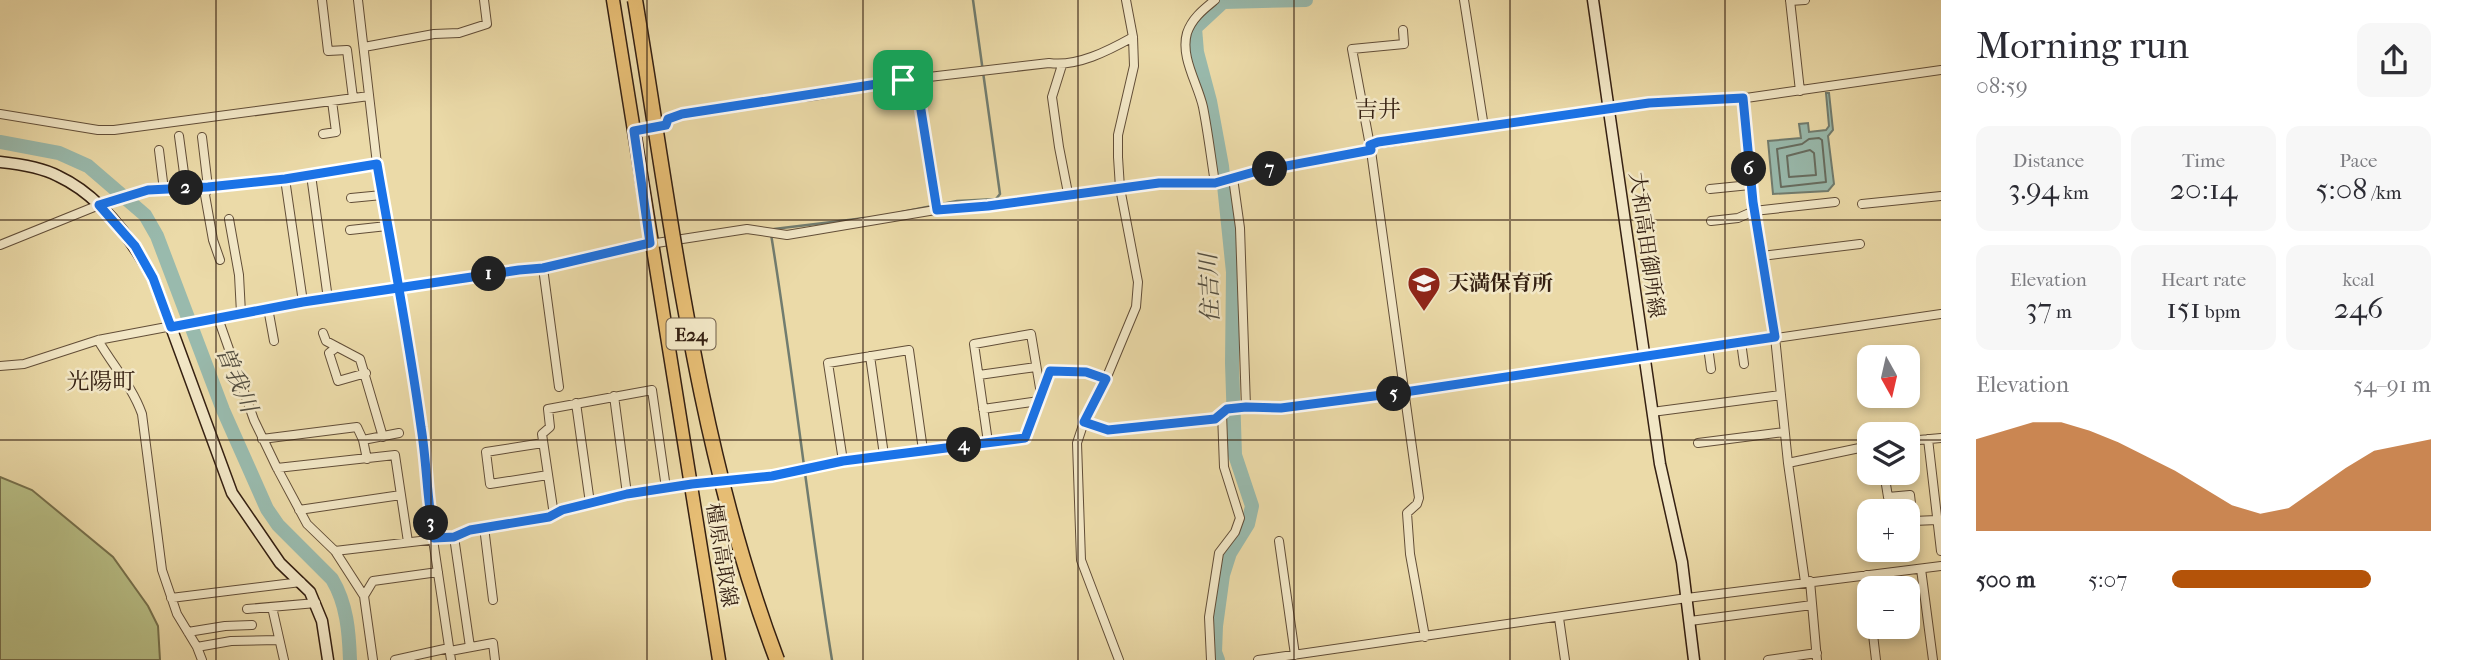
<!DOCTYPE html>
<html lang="en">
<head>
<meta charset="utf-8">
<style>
  body { margin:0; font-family:"IM FELL French Canon","Noto Serif JP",serif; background:#f7f7f7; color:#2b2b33; height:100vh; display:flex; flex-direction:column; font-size:26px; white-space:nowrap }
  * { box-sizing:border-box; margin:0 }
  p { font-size:23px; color:#7c7c81 }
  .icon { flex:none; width:38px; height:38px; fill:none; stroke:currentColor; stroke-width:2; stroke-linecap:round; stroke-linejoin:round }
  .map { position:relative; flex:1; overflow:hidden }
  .panel { display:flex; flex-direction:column; background:#fff; width:525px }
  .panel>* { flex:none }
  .needle { width:46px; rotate:172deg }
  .tools { position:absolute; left:1857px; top:345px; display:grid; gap:14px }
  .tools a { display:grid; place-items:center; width:63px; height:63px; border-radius:14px; background:#fff; box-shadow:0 4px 10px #0003; font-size:35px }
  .pin { position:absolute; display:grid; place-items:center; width:60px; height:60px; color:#fff; margin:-30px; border-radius:14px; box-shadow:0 4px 10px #0006 }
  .km { position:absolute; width:35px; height:35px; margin:-18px; border-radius:50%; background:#222; color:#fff; font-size:19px; line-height:35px; text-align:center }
  .round { display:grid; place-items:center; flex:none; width:74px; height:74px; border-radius:14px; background:#f7f7f7 }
  .head { display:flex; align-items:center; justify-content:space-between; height:119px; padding:0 35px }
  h1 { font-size:38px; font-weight:600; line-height:52px }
  .stats { display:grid; grid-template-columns:repeat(3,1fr); gap:10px; height:119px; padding:7px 35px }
  .stats div { display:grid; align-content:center; border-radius:14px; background:#f7f7f7; text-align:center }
  .stats b { font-size:30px; font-weight:600 }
  .stats small { font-size:19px; font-weight:400 }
  .stats p { font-size:19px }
  .chart { height:196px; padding:14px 35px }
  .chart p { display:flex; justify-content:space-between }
  .chart svg { width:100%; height:126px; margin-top:7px; fill:#b45309; opacity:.7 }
  ul { padding:0 35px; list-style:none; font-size:23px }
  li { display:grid; grid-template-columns:112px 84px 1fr; align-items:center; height:52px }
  li i { height:18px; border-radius:9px; background:#b45309 }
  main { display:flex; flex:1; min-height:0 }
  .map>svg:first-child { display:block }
</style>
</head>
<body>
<main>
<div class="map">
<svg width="1941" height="660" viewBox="0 0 1941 660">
  <rect width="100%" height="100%" fill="#ebdaa8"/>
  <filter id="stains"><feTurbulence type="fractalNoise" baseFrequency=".00286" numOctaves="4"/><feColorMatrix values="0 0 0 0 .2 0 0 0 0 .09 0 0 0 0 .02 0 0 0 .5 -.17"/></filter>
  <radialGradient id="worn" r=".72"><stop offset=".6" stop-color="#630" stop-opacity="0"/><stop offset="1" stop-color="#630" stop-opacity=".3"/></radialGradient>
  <!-- green -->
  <path fill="#b8bf86" stroke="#76704c" stroke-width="2" d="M 0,477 L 32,490 L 113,557 L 148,606 L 158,626 L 160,660 L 0,660 Z"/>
  <!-- water -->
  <path fill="#99baad" stroke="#717c6f" stroke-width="2" d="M 1826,93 L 1829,93 L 1833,130 L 1828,136 L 1834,184 L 1828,191 L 1773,194 L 1768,141 L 1801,138 L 1799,124 L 1808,123 L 1809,132 L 1826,130 L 1829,126 Z"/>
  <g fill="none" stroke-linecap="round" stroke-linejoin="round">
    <!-- shore -->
    <path stroke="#676d60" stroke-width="2" d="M 1809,139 L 1819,138 L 1822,140 L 1826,182 L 1781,187 L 1777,149 L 1802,144 Z
      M 1810,150 L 1814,153 L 1816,175 L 1789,177 L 1787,156 Z"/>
    <!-- stream -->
    <path stroke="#717c6f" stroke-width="2.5" d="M 1222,0 L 1223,2
      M 902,212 L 957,201 L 996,199 L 1000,194 L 973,0
      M 832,660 C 809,518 794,376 771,234 L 774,229 L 865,218"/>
    <!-- river -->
    <path stroke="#99baad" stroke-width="14" d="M 0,142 L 59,153 L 88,166 L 145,215 L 157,236 L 223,410 L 267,509 L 278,525 L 332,579 C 347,604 349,632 350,660
      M 1218,660 L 1215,652 L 1216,626 L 1223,575 L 1230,553 L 1248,524 L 1252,506 L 1235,455 L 1232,363 L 1233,272 L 1222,166 L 1210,101 L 1197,52 L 1195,28 L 1223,2 L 1306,0"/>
    <defs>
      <path id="street" d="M 322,0 L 328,51 L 347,50 L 353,98
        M 358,0 L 377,164 L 422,429 L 428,506 L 451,660
        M 1464,0 L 1484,127
        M 1790,0 L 1800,91
        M 1790,1 L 1805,0
        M 1403,30 L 1404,44 L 1352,49 L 1371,151 L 1419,498 L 1417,504 L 1407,513 L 1410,554 L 1425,637
        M 364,47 L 434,34 L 459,33 L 487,24 L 484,0
        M 1062,65 L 1052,97 L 1059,147 L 1068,193
        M 916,79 L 937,210
        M 1743,98 L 1753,202 L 1775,337 L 1788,463 L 1805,582
        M 0,114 L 98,130 L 114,130 L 369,96
        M 634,131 L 666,125 L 668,119 L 682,114 L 762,101 L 813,96 L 903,80 L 1049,63 C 1077,67 1108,51 1133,37
        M 323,134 L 336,132 L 332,101
        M 179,136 L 186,188
        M 202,137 L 208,187 L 205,195 L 213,240 L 220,260
        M 1370,145 L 1649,103 L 1732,100 L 1941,70
        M 159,150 L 164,190
        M 311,175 L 328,299
        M 1233,178 L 1240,228 L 1246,407
        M 285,179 L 303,302
        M 1215,183 C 1211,158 1208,132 1203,107 C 1198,84 1180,57 1187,33 C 1192,18 1204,9 1215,0
        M 1710,189 L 1750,185
        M 351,198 L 382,195
        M 1862,204 L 1941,196
        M 229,219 L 239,275 L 241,313
        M 1711,221 L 1738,218 L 1754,211 L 1835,202
        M 350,230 L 387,226
        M 0,245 L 99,205 L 148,190 L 208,187 L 285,179 L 377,164
        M 1762,256 L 1860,244
        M 543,268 L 559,387
        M 268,308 L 274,341
        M 218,318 L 254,420 L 277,468 L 307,524 L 335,551 L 364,596 L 373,660
        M 323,333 L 326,341 L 360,359 L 383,437
        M 98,340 C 113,366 132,386 142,414 L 162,570 L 177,614 L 197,647 L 202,660
        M 1741,342 L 1744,364
        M 337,347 L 329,353 L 338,381 L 366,373
        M 1708,347 L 1711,369
        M 870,356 L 884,455
        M 0,366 L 24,364 L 98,340 L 241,313 L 519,270 L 543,268 L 650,244 L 747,229 L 787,235 L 959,206 L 988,206 L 1159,183 L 1215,183 L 1254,172 L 1371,151
        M 979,375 L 1036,367
        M 614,396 L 627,494
        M 576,403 L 590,503
        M 983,409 L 1039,401
        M 1652,412 L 1781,395
        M 1084,422 L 1108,430 L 1215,419 L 1227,409 L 1246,407 L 1281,408 L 1405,392 L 1941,314
        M 262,439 L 357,427 L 363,440 L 367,459
        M 1928,439 L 1941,551
        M 363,440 L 399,433
        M 1908,441 L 1941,438
        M 988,442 L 974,344 L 1031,334 L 1041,394
        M 543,443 L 486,452 L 490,484 L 548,475
        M 1698,443 L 1784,432
        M 843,461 L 828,363 L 909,350 L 923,450
        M 1788,463 L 1869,446
        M 277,468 L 395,455 L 408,542
        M 1884,472 L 1888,497 L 1910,495 L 1913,521 L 1937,520
        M 299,510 L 401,495
        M 554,515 L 542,434 L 550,427 L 548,409 L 652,390 L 666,488
        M 484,527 L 493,600
        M 454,537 L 470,647
        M 1279,541 L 1295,655
        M 335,551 L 454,537 L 470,529 L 549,517 L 561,510 L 627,494 L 692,484 L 772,476 L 843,461 L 1025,438 L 1050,371 L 1086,372 L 1106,379
        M 1921,569 L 1933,660
        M 1867,575 L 1869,595
        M 1810,581 L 1817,660
        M 364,596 L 373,581 L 438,572
        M 171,598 L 301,582
        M 272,607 L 284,660
        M 247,609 L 316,603
        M 1559,618 L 1565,660
        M 1690,621 L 1812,605
        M 1872,626 L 1876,660
        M 188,632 L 225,626 L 252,625
        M 197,647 L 231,641 L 279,640
        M 450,651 L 493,643 L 495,660
        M 395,660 L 449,648
        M 1119,660 L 1081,560 L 1077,443 L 1084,422 L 1106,379 L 1136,307 L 1138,282 L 1120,188 L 1118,157 L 1118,135 L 1134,66 L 1133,37 L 1126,0
        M 1211,660 L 1209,617 L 1219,553 L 1235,532 L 1240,518 L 1224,467 L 1222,413
        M 1258,660 L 1687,598 L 1941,566
        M 1768,660 L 1817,653"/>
      <path id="secondary" d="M 1593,0 L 1660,464 L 1682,562 L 1694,660
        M 0,162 C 19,164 41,167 58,176 C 101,196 131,238 153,278 L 232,493 L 280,563 L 310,592 L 322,621 L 328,660"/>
      <path id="primary" d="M 613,0 L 719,660"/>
    </defs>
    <!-- street casing -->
    <use href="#street" stroke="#624e38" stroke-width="10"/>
    <!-- secondary casing -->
    <use href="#secondary" stroke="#352012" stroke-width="13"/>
    <!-- primary casing -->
    <use href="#primary" stroke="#352012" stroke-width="15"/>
    <!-- street -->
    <use href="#street" stroke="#f2e7c6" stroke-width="8"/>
    <!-- secondary -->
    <use href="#secondary" stroke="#f2e7c6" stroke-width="10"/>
    <!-- primary -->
    <use href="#primary" stroke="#e6bd74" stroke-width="12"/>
    <defs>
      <path id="highway-bridge" d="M 635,0 C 672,222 697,449 777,660"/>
    </defs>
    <!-- highway-bridge casing -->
    <use href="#highway-bridge" stroke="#352012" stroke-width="17" stroke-linecap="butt"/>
    <!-- highway-bridge -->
    <use href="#highway-bridge" stroke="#e6bd74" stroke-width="14"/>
  </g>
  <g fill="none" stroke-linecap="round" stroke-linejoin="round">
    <defs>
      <path id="route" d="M 903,80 L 682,114 L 668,119 L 666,125 L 634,131 L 650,243 L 543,268 L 519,270 L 303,302 L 171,327 L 153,278 L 135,246 L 99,205 L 148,190 L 208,187 L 285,179 L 377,164 C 392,251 409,339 421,427 C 427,464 427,501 434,538 L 454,537 L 470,530 L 549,517 L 562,510 L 627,494 L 692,484 L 772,476 L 843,461 L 1025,438 L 1050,371 L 1086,372 L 1106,379 L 1084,422 L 1108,430 L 1215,419 L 1227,409 L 1246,407 L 1281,408 L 1405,392 L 1775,337 L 1753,202 L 1743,98 L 1649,103 L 1378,142 L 1370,145 L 1371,150 L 1254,172 L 1215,183 L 1159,183 L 988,206 L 937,210 L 916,79 L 903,80"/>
    </defs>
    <!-- route casing -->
    <use href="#route" stroke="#fff" stroke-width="14"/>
    <!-- route -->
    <use href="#route" stroke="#1a73e8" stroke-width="9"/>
  </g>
  <!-- grid -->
  <path fill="none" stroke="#352012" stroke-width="2" stroke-opacity="0.55" d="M 216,0 L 216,660M 431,0 L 431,660M 647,0 L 647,660M 863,0 L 863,660M 1078,0 L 1078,660M 1294,0 L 1294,660M 1510,0 L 1510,660M 1725,0 L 1725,660M 0,220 L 1941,220M 0,440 L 1869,440M 1908,440 L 1941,440"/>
  <!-- icons -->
  <defs>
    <symbol id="school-pin" viewBox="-11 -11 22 30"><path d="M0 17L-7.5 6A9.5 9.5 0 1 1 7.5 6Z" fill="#8f2418" stroke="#f2e7c6"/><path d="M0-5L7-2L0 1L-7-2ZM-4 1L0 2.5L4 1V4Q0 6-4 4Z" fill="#fff"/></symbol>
  </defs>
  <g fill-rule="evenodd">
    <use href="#school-pin" x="1405" y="264" width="38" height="52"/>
  </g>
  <g text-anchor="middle" stroke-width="5" stroke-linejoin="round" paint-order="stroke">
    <!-- shield labels -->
    <rect fill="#f2e7c6" stroke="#6e5c48" stroke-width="2" x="666.5" y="318.5" width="49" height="31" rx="5"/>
    <g font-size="19" font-weight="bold" fill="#352012">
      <text x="691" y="341">E24</text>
    </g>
    <!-- street labels -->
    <g font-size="21" fill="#352012" stroke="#f2e7c6">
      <text transform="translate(1647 245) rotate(82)" y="7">大和高田御所線</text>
      <text transform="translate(722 555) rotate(81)" y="7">橿原高取線</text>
    </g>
    <!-- poi labels -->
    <g font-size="21" font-weight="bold" fill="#352012" stroke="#f2e7c6" text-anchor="start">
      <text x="1448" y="290">天満保育所</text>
    </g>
    <!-- neighbourhood labels -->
    <g font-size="23" fill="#352012" stroke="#f2e7c6">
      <text x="1378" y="117">吉井</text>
      <text x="101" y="389">光陽町</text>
    </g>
    <!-- water labels -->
    <g font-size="23" font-style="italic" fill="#534e40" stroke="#f2e7c6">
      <text transform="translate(1209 288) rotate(-92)" y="8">住吉川</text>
      <text transform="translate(237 379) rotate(67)" y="8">曽我川</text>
    </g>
  </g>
  <rect width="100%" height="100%" filter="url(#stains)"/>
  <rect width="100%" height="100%" fill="url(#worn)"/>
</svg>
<div class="tools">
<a><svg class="needle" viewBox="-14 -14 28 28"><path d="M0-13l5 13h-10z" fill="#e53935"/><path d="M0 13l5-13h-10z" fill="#7c7c81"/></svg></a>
<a><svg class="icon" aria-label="layers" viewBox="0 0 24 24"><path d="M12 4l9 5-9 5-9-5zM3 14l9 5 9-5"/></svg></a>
<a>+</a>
<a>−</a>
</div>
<div class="pin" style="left:903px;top:80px;background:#1e9e55"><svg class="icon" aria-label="arrive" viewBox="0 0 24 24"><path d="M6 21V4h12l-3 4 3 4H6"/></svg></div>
<b class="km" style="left:489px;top:274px">1</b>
<b class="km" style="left:186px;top:188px">2</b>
<b class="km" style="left:431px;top:523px">3</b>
<b class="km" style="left:964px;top:445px">4</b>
<b class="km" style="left:1394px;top:394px">5</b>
<b class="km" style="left:1749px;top:169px">6</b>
<b class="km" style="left:1270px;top:169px">7</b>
</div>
<section class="panel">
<div class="head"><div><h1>Morning run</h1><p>08:59</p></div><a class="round"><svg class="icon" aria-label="share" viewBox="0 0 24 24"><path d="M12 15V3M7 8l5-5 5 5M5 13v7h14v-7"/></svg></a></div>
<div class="stats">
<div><p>Distance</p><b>3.94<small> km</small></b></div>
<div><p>Time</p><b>20:14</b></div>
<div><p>Pace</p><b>5:08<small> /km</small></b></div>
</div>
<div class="stats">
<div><p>Elevation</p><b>37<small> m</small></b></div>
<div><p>Heart rate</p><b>151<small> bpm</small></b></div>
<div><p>kcal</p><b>246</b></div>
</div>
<div class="chart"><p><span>Elevation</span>54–91 m</p>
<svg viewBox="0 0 160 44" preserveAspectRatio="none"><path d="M0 44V12L10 9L20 6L30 6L40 9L50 13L60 18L70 23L80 29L90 35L100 38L110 36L120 29L130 22L140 16L150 14L160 12V44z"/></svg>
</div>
<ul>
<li><b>500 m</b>5:07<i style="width:77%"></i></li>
</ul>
</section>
</main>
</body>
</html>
